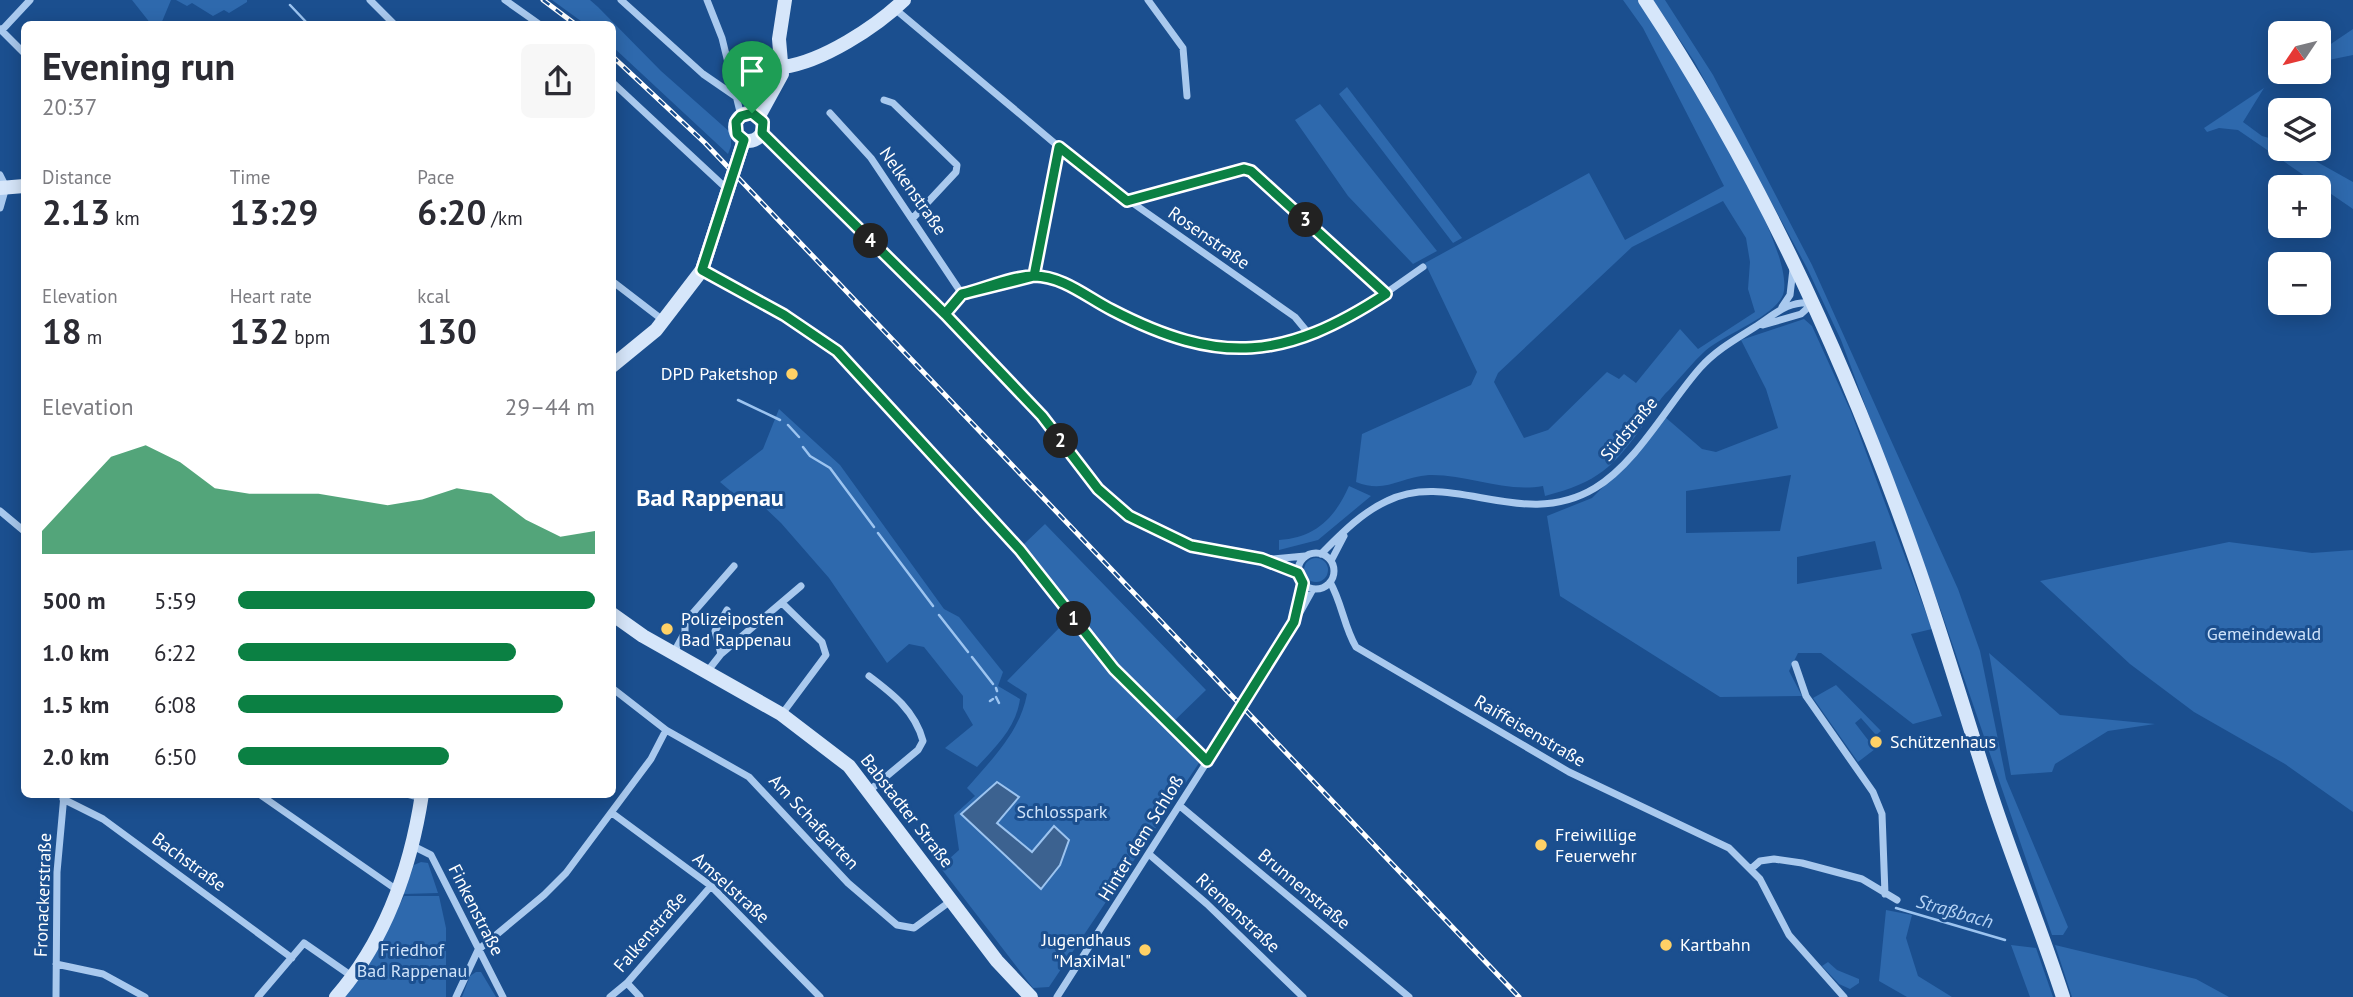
<!DOCTYPE html>
<html lang="en">
<head>
<meta charset="utf-8">
<style>
  body { margin:0; font-family:"PT Sans",sans-serif; background:#f7f7f7; color:#2b2b33; height:100vh; display:flex; flex-direction:column; font-size:26px; white-space:nowrap }
  * { box-sizing:border-box; margin:0 }
  p { font-size:23px; color:#7c7c81 }
  .icon { flex:none; width:38px; height:38px; fill:none; stroke:currentColor; stroke-width:2; stroke-linecap:round; stroke-linejoin:round }
  .map { position:relative; flex:1; overflow:hidden }
  .side { position:absolute; left:21px; top:21px; width:595px; height:777px; display:flex; flex-direction:column; background:#fff; border-radius:10px; box-shadow:0 4px 18px #0003 }
  .side>* { flex:none }
  .needle { width:46px; rotate:235deg }
  .tools { position:absolute; left:2268px; top:21px; display:grid; gap:14px }
  .tools a { display:grid; place-items:center; width:63px; height:63px; border-radius:10px; background:#fff; box-shadow:0 4px 18px #0003; font-size:35px }
  .pin { position:absolute; display:grid; place-items:center; width:60px; height:60px; color:#fff; margin:-72px -30px; border-radius:50% 50% 50% 0; rotate:-45deg; box-shadow:0 0 7px #0007 }
  .pin .icon { rotate:45deg }
  .km { position:absolute; width:35px; height:35px; margin:-18px; border-radius:50%; background:#222; color:#fff; font-size:19px; line-height:35px; text-align:center }
  .round { display:grid; place-items:center; flex:none; width:74px; height:74px; border-radius:10px; background:#f7f7f7 }
  .summary { display:flex; align-items:center; justify-content:space-between; height:119px; padding:0 21px }
  h1 { font-size:38px; font-weight:600; line-height:52px }
  .stats { display:grid; grid-template-columns:repeat(3,1fr); gap:10px; height:119px; padding:7px 21px }
  .stats div { display:grid; align-content:center }
  .stats b { font-size:35px; font-weight:600 }
  .stats small { font-size:19px; font-weight:400 }
  .stats p { font-size:19px }
  .chart { height:196px; padding:14px 21px }
  .chart p { display:flex; justify-content:space-between }
  .chart svg { width:100%; height:126px; margin-top:7px; fill:#0b8043; opacity:.7 }
  ul { padding:0 21px; list-style:none; font-size:23px }
  li { display:grid; grid-template-columns:112px 84px 1fr; align-items:center; height:52px }
  li i { height:18px; border-radius:9px; background:#0b8043 }
  .map>svg:first-child { display:block }
</style>
</head>
<body>
<div class="map">
<svg width="2353" height="997" viewBox="0 0 2353 997">
  <rect width="100%" height="100%" fill="#1b4f8f"/>
  <!-- green -->
  <path fill="#2e69ad" fill-rule="evenodd" d="M 132,0 L 171,0 L 161,24 L 151,24 Z
    M 176,0 L 247,0 L 247,2 L 229,13 L 224,10 L 213,16 L 192,3 L 187,6 Z
    M 552,0 L 590,0 L 598,7 L 661,71 L 731,133 L 731,146 L 728,154 L 613,47 L 612,24 L 585,24 Z
    M 1623,0 L 1640,0 C 1668,43 1804,256 1782,297 C 1771,318 1725,334 1705,351 C 1692,363 1681,377 1669,390 C 1659,399 1652,413 1644,424 C 1613,468 1598,482 1545,496 L 1543,486 C 1504,493 1468,474 1429,475 C 1399,477 1386,494 1356,482 L 1362,434 L 1471,385 L 1477,372 L 1425,263 L 1589,173 L 1625,240 L 1724,186 L 1643,28 ZM 1723,201 L 1746,238 L 1750,262 L 1748,289 L 1755,312 L 1698,349 L 1680,329 L 1636,383 L 1624,374 L 1619,379 L 1607,372 L 1548,430 L 1524,438 L 1494,382 L 1498,373 L 1632,247 Z
    M 1653,0 L 1665,0 L 1713,75 L 1812,265 L 1958,589 L 1980,651 L 2006,779 L 2068,927 L 2063,935 L 2052,935 L 1940,608 L 1841,340 L 1807,268 L 1754,170 L 1694,61 Z
    M 2353,29 L 2353,55 L 2319,62 L 2319,52 Z
    M 1347,87 L 1462,238 L 1453,243 L 1339,94 Z
    M 2264,88 L 2243,122 L 2262,136 L 2280,141 L 2280,149 L 2294,149 L 2353,182 L 2353,209 L 2238,130 L 2219,128 L 2207,132 L 2204,128 Z
    M 1320,104 L 1437,251 L 1413,264 L 1348,196 L 1295,120 Z
    M 1804,319 L 1812,326 L 1851,412 L 1932,629 L 1911,634 L 1942,716 L 1913,724 L 1821,653 L 1798,653 L 1789,671 L 1802,696 L 1720,697 L 1560,596 L 1547,516 L 1592,498 L 1645,445 L 1665,417 L 1702,449 L 1716,452 L 1778,428 L 1766,389 L 1741,340 ZM 1791,475 L 1780,531 L 1686,533 L 1686,491 ZM 1875,541 L 1882,569 L 1797,584 L 1797,557 Z
    M 779,409 L 840,465 L 944,609 L 959,617 L 1003,672 L 998,686 L 1020,699 C 1016,728 996,746 977,767 L 945,748 L 973,725 L 963,708 L 963,696 L 924,647 L 909,644 L 887,663 L 829,578 L 781,523 L 762,505 L 734,494 L 720,482 L 763,449 Z
    M 1349,486 L 1371,496 L 1318,540 L 1279,550 L 1279,540 C 1315,538 1335,518 1349,486 Z
    M 1045,524 L 1206,690 L 1172,723 L 1119,667 L 1024,544 Z
    M 2229,542 L 2312,553 L 2353,550 L 2353,812 L 2285,764 L 2194,712 L 2130,664 L 2040,581 Z
    M1304 570a12 12 0 1 1 24 0a12 12 0 1 1-24 0Z
    M 1068,619 L 1111,674 L 1199,763 L 1049,987 L 1033,988 L 940,867 L 959,850 L 954,815 L 975,796 L 967,788 C 992,759 1020,732 1027,694 L 1007,681 Z
    M 1989,653 L 2060,715 L 2155,724 L 2108,731 L 2055,764 L 2052,772 L 2011,775 Z
    M 1836,685 L 1881,731 L 1876,735 L 1861,718 L 1855,723 L 1875,749 L 1858,762 L 1813,698 Z
    M 421,862 L 428,863 L 438,893 L 403,894 L 414,865 Z
    M 404,896 L 439,896 L 446,928 L 446,997 L 342,997 L 376,953 Z
    M 1886,910 L 1912,915 L 1906,938 L 1918,976 L 1952,997 L 1907,997 L 1879,981 Z
    M 2011,945 L 2036,948 L 2053,997 L 2030,997 Z
    M 2055,945 L 2196,979 L 2229,997 L 2072,997 Z
    M 1828,962 L 1837,970 L 1859,979 L 1859,983 L 1850,989 L 1839,984 L 1822,966 Z
    M 476,972 L 481,972 L 496,997 L 462,997 L 470,976 Z"/>
  <!-- water -->
  <path fill="#3c6290" stroke="#9cc4f0" stroke-width="2" d="M 997,782 L 1019,797 L 997,823 L 1032,852 L 1054,826 L 1069,840 L 1060,865 L 1041,889 L 961,814 Z"/>
  <g fill="none" stroke-linecap="round" stroke-linejoin="round">
    <!-- stream -->
    <path stroke="#9cc4f0" stroke-width="2.5" d="M 290,5 L 308,24
      M 738,400 L 780,420
      M 788,425 L 799,437
      M 803,447 L 810,456 L 830,468 L 874,527
      M 878,533 L 933,606
      M 939,615 L 968,652
      M 972,657 L 993,684
      M 996,688 L 997,691
      M 996,697 L 999,703
      M 990,701 L 993,699
      M 1896,908 L 2005,940"/>
    <!-- street -->
    <path stroke="#a9c9ee" stroke-width="7" d="M 370,0 L 394,24
      M 505,0 L 539,24
      M 621,0 L 703,74 L 735,96
      M 707,0 L 722,38 L 741,116
      M 1148,0 L 1183,48 L 1187,96
      M 895,9 L 1090,173 L 1295,317 L 1309,334
      M 0,29 L 24,53
      M 2,30 L 30,0
      M 612,82 L 727,189
      M 884,100 L 893,103 L 957,165 L 956,172 L 913,218
      M 830,113 L 871,158 L 962,294
      M 762,133 L 1022,393 L 1111,503 L 1168,538 L 1211,552 L 1262,560 L 1305,556
      M 0,175 L 6,187 L 0,208
      M 1127,201 L 1244,169 L 1251,171 L 1386,294
      M 702,270 L 784,315 L 837,351 L 1020,549 L 1114,669 L 1207,761
      M 1034,276 L 1059,147
      M 612,281 L 664,321
      M 1782,307 L 1790,295 L 1793,269
      M 945,314 L 962,294 L 1034,276 L 1061,281 L 1157,331 L 1194,344 L 1225,349 L 1268,349 L 1328,328 L 1356,314 L 1423,267
      M 1763,325 L 1801,314 L 1812,304
      M 0,511 L 24,531
      M1298 571a18 18 0 1 1 36 0a18 18 0 1 1-36 0Z
      M 1321,554 C 1341,534 1361,513 1387,501 C 1452,469 1522,532 1595,488 C 1637,463 1668,404 1700,368 C 1716,350 1736,339 1755,327 C 1774,315 1788,300 1812,303
      M 1266,561 L 1298,573
      M 1331,561 L 1344,536
      M 1330,582 C 1342,603 1344,627 1356,647 L 1569,772 L 1729,848 L 1760,879 L 1789,935 L 1844,997
      M 1296,615 L 1303,583
      M 673,654 L 685,632 L 685,622 L 734,566
      M 721,654 L 801,586
      M 1795,664 L 1806,696 L 1873,792 L 1882,814 L 1885,894
      M 706,673 L 721,654 L 715,631 L 727,610
      M 869,676 C 893,694 915,711 923,741 L 918,750 L 870,790
      M 612,688 L 666,730 L 749,777 L 848,883 L 897,925 L 914,928 L 952,900
      M 782,714 L 826,655 L 822,642 L 782,603
      M 259,794 L 397,890
      M 407,794 L 422,798
      M 63,799 L 103,819 L 292,958
      M 1180,806 L 1409,997
      M 612,813 L 711,886 L 820,997
      M 413,846 L 431,855 L 503,997
      M 1150,855 L 1207,904 L 1303,997
      M 1752,868 L 1760,861 L 1774,859 L 1802,863 L 1862,879 L 1897,900
      M 56,964 L 103,974 L 145,997
      M 627,983 L 640,997
      M 56,997 L 57,872 L 64,795
      M 258,997 L 304,943 L 353,977
      M 456,997 L 478,950 L 544,895 L 566,873 L 651,759 L 666,730
      M 610,997 L 627,983 L 711,886
      M 1057,997 L 1284,641 L 1313,589"/>
    <!-- secondary -->
    <path stroke="#d6e6fa" stroke-width="14" d="M 1645,0 C 1759,172 1847,363 1915,558 C 1943,637 1966,717 1992,797 C 2014,864 2041,929 2063,997
      M 783,67 C 822,62 876,27 904,0
      M735 127a14 14 0 1 1 28 0a14 14 0 1 1-28 0Z
      M 759,116 L 782,74 L 779,39 L 785,0
      M 0,188 L 24,186
      M 612,366 L 656,330 L 702,270 L 744,140
      M 612,614 L 643,636 L 781,714 L 849,766 L 997,961 L 1031,997
      M 336,997 C 385,941 411,867 422,794"/>
    <defs>
      <path id="rail" d="M 543,0 L 575,24
        M 612,56 L 705,143 L 1519,997"/>
    </defs>
    <!-- rail casing -->
    <use href="#rail" stroke="#fff" stroke-width="5"/>
    <!-- rail -->
    <use href="#rail" stroke="#1b4f8f" stroke-width="2.5" stroke-dasharray="8" stroke-linecap="butt"/>
  </g>
  <g fill="none" stroke-linecap="round" stroke-linejoin="round">
    <defs>
      <path id="route" d="M 752,113 L 741,116 L 736,122 L 737,134 L 744,140 L 702,270 L 784,315 L 837,351 L 1020,550 L 1114,669 L 1207,761 L 1294,622 L 1303,583 L 1298,573 L 1262,559 L 1191,546 L 1129,516 L 1098,489 L 1042,416 L 945,314 L 962,294 L 1034,276 L 1059,147 L 1127,201 L 1244,169 L 1251,171 L 1386,294 C 1285,360 1220,366 1112,310 C 1088,298 1063,276 1034,276 C 1012,276 984,289 962,294 L 945,314 L 762,133 L 763,122 L 752,113"/>
    </defs>
    <!-- route casing -->
    <use href="#route" stroke="#fff" stroke-width="14"/>
    <!-- route -->
    <use href="#route" stroke="#0b8043" stroke-width="9"/>
  </g>
  <!-- markers -->
  <g fill="#ffd166" stroke="#1b4f8f" stroke-width="2.5">
    <circle cx="792" cy="374" r="7"/>
    <circle cx="667" cy="629" r="7"/>
    <circle cx="1876" cy="742" r="7"/>
    <circle cx="1541" cy="845" r="7"/>
    <circle cx="1666" cy="945" r="7"/>
    <circle cx="1145" cy="950" r="7"/>
  </g>
  <g text-anchor="middle" stroke-width="6" stroke-linejoin="round" paint-order="stroke">
    <!-- street labels -->
    <g font-size="18" fill="#fff" stroke="#1b4f8f">
      <text transform="translate(913 191) rotate(55)" y="6">Nelkenstraße</text>
      <text transform="translate(1209 238) rotate(35)" y="6">Rosenstraße</text>
      <text transform="translate(1629 429) rotate(-50)" y="6">Südstraße</text>
      <text transform="translate(1530 731) rotate(30)" y="6">Raiffeisenstraße</text>
      <text transform="translate(907 811) rotate(52)" y="6">Babstadter Straße</text>
      <text transform="translate(814 822) rotate(47)" y="6">Am Schafgarten</text>
      <text transform="translate(1141 838) rotate(-58)" y="6">Hinter dem Schloß</text>
      <text transform="translate(189 862) rotate(36)" y="6">Bachstraße</text>
      <text transform="translate(731 888) rotate(42)" y="6">Amselstraße</text>
      <text transform="translate(1304 889) rotate(40)" y="6">Brunnenstraße</text>
      <text transform="translate(43 895) rotate(-88)" y="6">Fronackerstraße</text>
      <text transform="translate(476 910) rotate(63)" y="6">Finkenstraße</text>
      <text transform="translate(1238 913) rotate(43)" y="6">Riemenstraße</text>
      <text transform="translate(650 932) rotate(-49)" y="6">Falkenstraße</text>
    </g>
    <!-- poi labels -->
    <g font-size="18" fill="#fff" stroke="#1b4f8f" text-anchor="start">
      <text x="778" y="380" text-anchor="end">DPD Paketshop</text>
      <text x="681" y="625">Polizeiposten<tspan x="681" dy="21">Bad Rappenau</tspan></text>
      <text x="1890" y="748">Schützenhaus</text>
      <text x="1555" y="841">Freiwillige<tspan x="1555" dy="21">Feuerwehr</tspan></text>
      <text x="1131" y="946" text-anchor="end">Jugendhaus<tspan x="1131" dy="21">"MaxiMal"</tspan></text>
      <text x="1680" y="951">Kartbahn</text>
    </g>
    <!-- park labels -->
    <g font-size="18" fill="#cfe3fa" stroke="#1b4f8f">
      <text x="2264" y="640">Gemeindewald</text>
      <text x="1062" y="818">Schlosspark</text>
      <text x="412" y="956">Friedhof<tspan x="412" dy="21">Bad Rappenau</tspan></text>
    </g>
    <!-- water labels -->
    <g font-size="19" font-style="italic" fill="#b5d3f5" stroke="#1b4f8f">
      <text transform="translate(1955 911) rotate(16)" y="7">Straßbach</text>
    </g>
    <!-- district labels -->
    <g font-size="24" font-weight="bold" fill="#fff" stroke="#1b4f8f">
      <text x="710" y="506">Bad Rappenau</text>
    </g>
  </g>
</svg>
<div class="tools">
<a><svg class="needle" viewBox="-14 -14 28 28"><path d="M0-13l5 13h-10z" fill="#e53935"/><path d="M0 13l5-13h-10z" fill="#7c7c81"/></svg></a>
<a><svg class="icon" aria-label="layers" viewBox="0 0 24 24"><path d="M12 4l9 5-9 5-9-5zM3 14l9 5 9-5"/></svg></a>
<a>+</a>
<a>−</a>
</div>
<div class="pin" style="left:752px;top:113px;background:#1e9e55"><svg class="icon" aria-label="arrive" viewBox="0 0 24 24"><path d="M6 21V4h12l-3 4 3 4H6"/></svg></div>
<b class="km" style="left:1074px;top:619px">1</b>
<b class="km" style="left:1061px;top:441px">2</b>
<b class="km" style="left:1306px;top:220px">3</b>
<b class="km" style="left:871px;top:241px">4</b>
<section class="side">
<div class="summary"><div><h1>Evening run</h1><p>20:37</p></div><a class="round"><svg class="icon" aria-label="share" viewBox="0 0 24 24"><path d="M12 15V3M7 8l5-5 5 5M5 13v7h14v-7"/></svg></a></div>
<div class="stats">
<div><p>Distance</p><b>2.13<small> km</small></b></div>
<div><p>Time</p><b>13:29</b></div>
<div><p>Pace</p><b>6:20<small> /km</small></b></div>
</div>
<div class="stats">
<div><p>Elevation</p><b>18<small> m</small></b></div>
<div><p>Heart rate</p><b>132<small> bpm</small></b></div>
<div><p>kcal</p><b>130</b></div>
</div>
<div class="chart"><p><span>Elevation</span>29–44 m</p>
<svg viewBox="0 0 160 44" preserveAspectRatio="none"><path d="M0 44V36L10 23L20 10L30 6L40 12L50 21L60 23L70 23L80 23L90 25L100 27L110 25L120 21L130 23L140 32L150 38L160 36V44z"/></svg>
</div>
<ul>
<li><b>500 m</b>5:59<i style="width:100%"></i></li>
<li><b>1.0 km</b>6:22<i style="width:78%"></i></li>
<li><b>1.5 km</b>6:08<i style="width:91%"></i></li>
<li><b>2.0 km</b>6:50<i style="width:59%"></i></li>
</ul>
</section>
</div>
</body>
</html>
